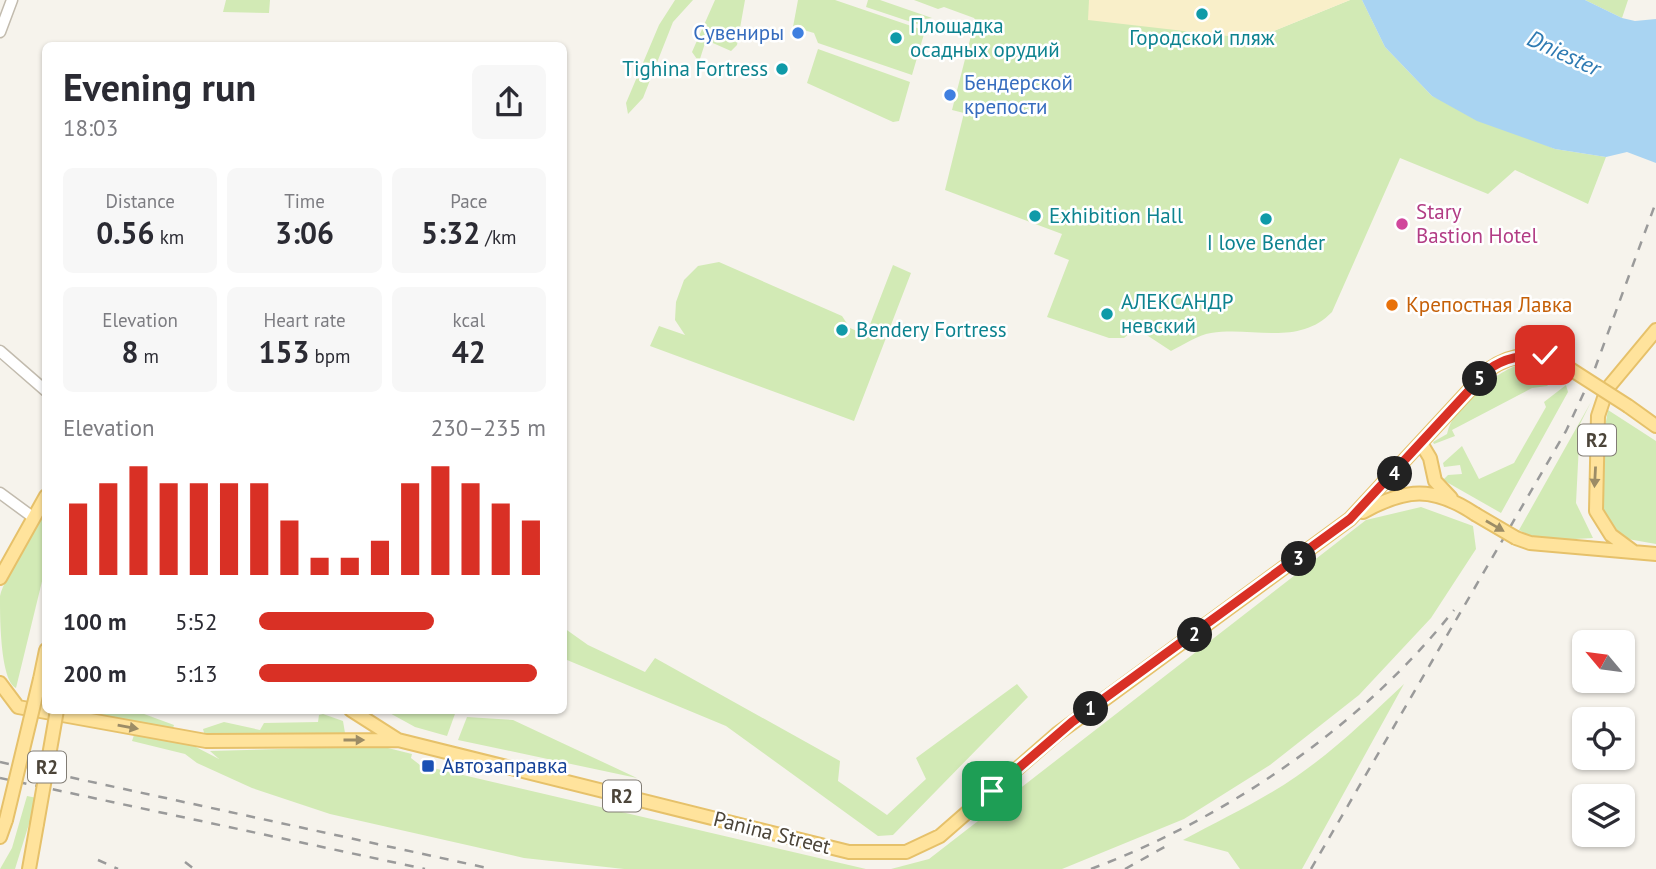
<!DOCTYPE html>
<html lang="en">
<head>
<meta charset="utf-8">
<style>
  body { margin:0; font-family:"PT Sans",sans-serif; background:#f7f7f7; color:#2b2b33; height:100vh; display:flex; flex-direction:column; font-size:26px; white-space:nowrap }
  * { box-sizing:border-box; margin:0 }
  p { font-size:23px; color:#7c7c81 }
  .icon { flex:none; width:38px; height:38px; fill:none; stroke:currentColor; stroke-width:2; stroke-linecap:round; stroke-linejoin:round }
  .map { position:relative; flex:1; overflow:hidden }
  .sheet { position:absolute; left:42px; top:42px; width:525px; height:672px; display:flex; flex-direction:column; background:#fff; border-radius:10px; box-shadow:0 2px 5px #0004 }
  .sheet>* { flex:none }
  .needle { width:46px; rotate:299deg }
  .tools { position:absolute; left:1572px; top:630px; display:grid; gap:14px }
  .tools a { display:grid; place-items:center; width:63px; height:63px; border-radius:10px; background:#fff; box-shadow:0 2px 5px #0004; font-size:35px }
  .pin { position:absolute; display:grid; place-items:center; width:60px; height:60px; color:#fff; margin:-30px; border-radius:14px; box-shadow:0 4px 10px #0006 }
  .km { position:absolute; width:35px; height:35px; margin:-18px; border-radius:50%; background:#222; color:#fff; font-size:19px; line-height:35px; text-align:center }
  .round { display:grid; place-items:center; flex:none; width:74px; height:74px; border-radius:10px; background:#f7f7f7 }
  .headline { display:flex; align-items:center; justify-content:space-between; height:119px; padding:0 21px }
  h1 { font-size:38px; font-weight:700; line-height:52px }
  .metrics { display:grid; grid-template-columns:repeat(3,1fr); gap:10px; height:119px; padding:7px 21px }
  .metrics div { display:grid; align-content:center; border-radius:10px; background:#f7f7f7; text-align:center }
  .metrics b { font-size:30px; font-weight:700 }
  .metrics small { font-size:19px; font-weight:400 }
  .metrics p { font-size:19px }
  .chart { height:196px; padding:14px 21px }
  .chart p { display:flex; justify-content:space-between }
  .chart svg { width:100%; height:126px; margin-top:7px; stroke:#d93025; stroke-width:6 }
  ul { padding:0 21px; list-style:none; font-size:23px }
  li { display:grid; grid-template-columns:112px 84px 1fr; align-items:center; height:52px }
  li i { height:18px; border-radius:9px; background:#d93025 }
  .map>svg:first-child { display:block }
</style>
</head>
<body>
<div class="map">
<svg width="1656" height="869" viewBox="0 0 1656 869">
  <rect width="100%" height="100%" fill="#f6f3ec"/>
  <!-- green -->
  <path fill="#d2eab5" d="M 226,0 L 270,0 L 269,13 L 223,12 Z
    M 675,0 L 693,0 L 673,22 L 643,98 L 628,114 L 626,103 L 659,25 Z
    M 715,0 L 745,0 L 737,45 L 731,51 L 706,40 L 699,62 L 692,52 Z
    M 798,0 L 835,0 L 920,29 L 924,34 L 912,75 L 818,43 L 814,33 L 793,27 Z
    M 868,0 L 880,0 L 932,18 L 924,19 L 920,25 L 866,7 Z
    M 914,0 L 1089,0 L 1089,8 L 1254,39 L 1350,0 L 1362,0 L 1385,47 L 1432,96 L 1555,149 L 1606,157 L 1588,204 L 1515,170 L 1488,194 L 1400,158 L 1332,312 C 1298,347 1253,326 1211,333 C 1198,335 1183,345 1171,351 L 1136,328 L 1124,338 L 1109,338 L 1047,317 L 1069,260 L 1054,254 L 1062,234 L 945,190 L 964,113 L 952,110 L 973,28 L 978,24 L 974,18 L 944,7 L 938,9 Z
    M 1585,0 L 1628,0 L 1622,18 Z
    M 818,49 L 910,82 L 899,121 L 893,122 L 807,83 Z
    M 719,262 L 842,316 L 850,328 L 866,335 L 893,265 L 911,273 L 854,421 L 650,346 L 659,326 L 685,335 L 675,320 L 676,302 L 684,280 L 698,266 Z
    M 1530,361 L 1553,369 L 1552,381 L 1547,386 L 1532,388 L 1452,430 L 1455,436 L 1434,444 L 1433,442 L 1447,434 C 1454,402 1500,368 1530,361 Z
    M 1566,385 L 1568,392 L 1501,513 L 1443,480 L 1448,475 L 1462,474 L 1460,465 L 1444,467 L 1443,463 L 1462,446 L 1479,479 L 1514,463 L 1546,407 L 1544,402 Z
    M 1591,402 L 1580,424 L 1576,503 L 1593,538 L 1540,541 L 1519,530 Z
    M 1608,410 L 1656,441 L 1656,544 L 1622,538 L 1608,526 L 1600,513 L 1602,444 Z
    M 1421,507 L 1473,526 L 1476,549 L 1431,618 L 1359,695 L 1270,765 L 1184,819 L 1062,869 L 891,869 L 929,859 L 1366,520 Z
    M 45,509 L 45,569 L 16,688 C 0,680 0,615 0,596 C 4,577 35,530 45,509 Z
    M 564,628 L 588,645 L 645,672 L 655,658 L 840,761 L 838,781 L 887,815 L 926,779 L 916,758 L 1017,684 L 1028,697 L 893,835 L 878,836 L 726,726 L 567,660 L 564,657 Z
    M 1404,684 L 1302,869 L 1240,869 L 1228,852 L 1183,840 C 1222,819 1261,801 1297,776 C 1336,749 1370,716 1404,684 Z
    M 71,711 L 136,711 L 174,725 L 172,731 Z
    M 386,711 L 456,711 L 447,736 L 415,727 Z
    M 323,714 L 343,721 L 345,733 L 205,736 L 203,729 L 224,722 L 260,730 L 264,723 L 318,722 L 319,715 Z
    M 467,717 L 513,720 L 637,778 L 458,740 Z
    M 141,733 L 192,745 L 219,759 L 210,751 L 380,746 L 412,754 L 411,758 L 420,765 L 866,869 L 624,869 L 524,858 L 330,814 L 252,788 L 197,763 L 185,754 L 132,741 L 134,735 Z
    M 27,796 L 37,798 L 15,869 L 0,869 L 12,848 Z"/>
  <!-- sand -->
  <path fill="#f9efc9" d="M 1089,0 L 1350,0 L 1254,39 L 1088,20 Z"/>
  <!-- water -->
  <path fill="#a9d4f2" d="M 1362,0 L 1585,0 L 1622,18 L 1635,21 L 1656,19 L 1656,163 L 1627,152 L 1606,157 L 1555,149 L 1477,121 L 1432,96 L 1385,47 Z"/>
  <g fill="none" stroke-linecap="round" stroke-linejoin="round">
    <defs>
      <path id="minor" d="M 0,32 L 12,0
        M 0,351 L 46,391
        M 0,493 L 34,518"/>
      <path id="major" d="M 1628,406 L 1656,426
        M 1421,443 L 1430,458 L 1435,481 L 1451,498
        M 1363,512 C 1406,488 1433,486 1475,514
        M 1516,538 L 1530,543 L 1656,554
        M 1634,552 L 1611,535 L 1596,511 L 1598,416 L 1607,389 L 1656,330
        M 0,578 L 46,496
        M 40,679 L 46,650
        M 0,683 L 18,707 L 206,741 L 398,740
        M 351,710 L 398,740 L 849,852 L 906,852 L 940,836 L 1057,734 L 1350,519 L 1488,370 C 1513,352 1538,351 1564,365
        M 0,837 L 6,820
        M 29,869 L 37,824"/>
    </defs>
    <!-- minor casing -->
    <use href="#minor" stroke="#c2bbae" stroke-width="13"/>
    <!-- major casing -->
    <use href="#major" stroke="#e6c16a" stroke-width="16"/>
    <!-- minor -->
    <use href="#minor" stroke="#fff" stroke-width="10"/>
    <!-- major -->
    <use href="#major" stroke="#ffe39c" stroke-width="12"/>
    <!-- rail -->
    <path stroke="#9a9a9a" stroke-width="2.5" stroke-dasharray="9 9" stroke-linecap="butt" d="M 0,762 L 492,869
      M 0,778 L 425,869
      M 98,860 L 118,869
      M 185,862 L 194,869
      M 1091,869 C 1229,817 1362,726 1454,610
      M 1125,869 L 1168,845
      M 1311,869 L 1566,431 L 1594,371 L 1656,202"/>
    <defs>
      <path id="major-bridge" d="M 1564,365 L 1628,406
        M 1475,514 L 1516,538
        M 6,820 L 40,679
        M 37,824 L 57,710"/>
    </defs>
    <!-- major-bridge casing -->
    <use href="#major-bridge" stroke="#e6c16a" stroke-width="16" stroke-linecap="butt"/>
    <!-- major-bridge -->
    <use href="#major-bridge" stroke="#ffe39c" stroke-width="12"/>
  </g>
  <!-- one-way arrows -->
  <defs><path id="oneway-solid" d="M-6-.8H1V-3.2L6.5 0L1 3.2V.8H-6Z" transform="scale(1.75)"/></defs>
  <g fill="#9c8c66">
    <use href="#oneway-solid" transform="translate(1595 477) rotate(93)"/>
    <use href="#oneway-solid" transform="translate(1495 526) rotate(30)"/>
    <use href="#oneway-solid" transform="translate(128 727) rotate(10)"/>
    <use href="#oneway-solid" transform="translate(354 740)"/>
  </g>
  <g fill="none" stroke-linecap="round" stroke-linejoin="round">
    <defs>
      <path id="route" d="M 992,791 L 1072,722 L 1350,519 L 1488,370 C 1507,356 1523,356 1545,355"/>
    </defs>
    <!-- route casing -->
    <use href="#route" stroke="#fff" stroke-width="14"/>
    <!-- route -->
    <use href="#route" stroke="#d93025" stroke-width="9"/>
  </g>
  <!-- markers -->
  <g fill="#0f9aa8" stroke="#fff" stroke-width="2.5">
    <circle cx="1202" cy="14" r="7"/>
    <circle cx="896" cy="38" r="7"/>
    <circle cx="782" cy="69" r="7"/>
    <circle cx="1035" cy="216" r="7"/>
    <circle cx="1266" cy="219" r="7"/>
    <circle cx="1107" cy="314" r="7"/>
    <circle cx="842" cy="330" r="7"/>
  </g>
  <g fill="#3f7fe0" stroke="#fff" stroke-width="2.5">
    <circle cx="798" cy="33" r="7"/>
    <circle cx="950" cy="95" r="7"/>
  </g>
  <circle fill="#d1479c" stroke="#fff" stroke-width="2.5" cx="1402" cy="224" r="7"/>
  <circle fill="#e8710a" stroke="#fff" stroke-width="2.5" cx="1392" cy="305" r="7"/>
  <rect fill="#1a4fb4" stroke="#fff" stroke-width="2.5" x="421" y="759" width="14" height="14" rx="3.5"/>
  <g text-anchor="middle" stroke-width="5" stroke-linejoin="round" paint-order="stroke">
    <!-- shield labels -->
    <g fill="#fff" stroke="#817c74" stroke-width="2">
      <rect x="1578" y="424.5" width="38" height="31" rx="5"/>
      <rect x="28" y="751.5" width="38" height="31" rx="5"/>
      <rect x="603" y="780.5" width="38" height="31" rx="5"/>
    </g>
    <g font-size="19" font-weight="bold" fill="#4b4439">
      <text x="1597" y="447">R2</text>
      <text x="47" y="774">R2</text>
      <text x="622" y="803">R2</text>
    </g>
    <!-- culture labels -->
    <g font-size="21" fill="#0d838f" stroke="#fff" text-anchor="start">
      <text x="910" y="33">Площадка<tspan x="910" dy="24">осадных орудий</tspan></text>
      <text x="1202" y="45" text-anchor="middle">Городской пляж</text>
      <text x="768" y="76" text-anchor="end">Tighina Fortress</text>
      <text x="1049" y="223">Exhibition Hall</text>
      <text x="1266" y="250" text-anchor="middle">I love Bender</text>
      <text x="1121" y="309">АЛЕКСАНДР<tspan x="1121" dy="24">невский</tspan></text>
      <text x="856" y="337">Bendery Fortress</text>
    </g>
    <!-- shop labels -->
    <g font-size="21" fill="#366cbe" stroke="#fff" text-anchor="end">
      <text x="784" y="40">Сувениры</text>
      <text x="964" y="90" text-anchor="start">Бендерской<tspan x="964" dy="24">крепости</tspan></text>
    </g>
    <!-- hotel labels -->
    <g font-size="21" fill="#b23c85" stroke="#fff" text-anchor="start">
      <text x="1416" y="219">Stary<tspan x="1416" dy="24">Bastion Hotel</tspan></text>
    </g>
    <!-- food labels -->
    <g font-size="21" fill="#c56008" stroke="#fff" text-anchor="start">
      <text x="1406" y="312">Крепостная Лавка</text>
    </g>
    <!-- transit labels -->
    <g font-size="21" fill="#164399" stroke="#fff" text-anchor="start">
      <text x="442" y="773">Автозаправка</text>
    </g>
    <!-- street labels -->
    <g font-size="21" fill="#4b4439" stroke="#fff">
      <text transform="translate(772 833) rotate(14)" y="7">Panina Street</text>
    </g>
    <!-- water labels -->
    <g font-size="23" font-style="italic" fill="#2e7ab2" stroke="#fff">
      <text transform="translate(1564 53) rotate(25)" y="8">Dniester</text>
    </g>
  </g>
</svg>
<div class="tools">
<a><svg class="needle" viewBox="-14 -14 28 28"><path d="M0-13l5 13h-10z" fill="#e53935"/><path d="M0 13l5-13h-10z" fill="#7c7c81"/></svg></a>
<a><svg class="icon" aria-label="locate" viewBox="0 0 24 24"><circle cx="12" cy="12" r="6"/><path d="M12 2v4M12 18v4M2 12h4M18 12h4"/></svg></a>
<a><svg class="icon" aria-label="layers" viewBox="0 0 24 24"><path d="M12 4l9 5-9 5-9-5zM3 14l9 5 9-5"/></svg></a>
</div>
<div class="pin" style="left:992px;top:791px;background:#1e9e55"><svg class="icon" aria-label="arrive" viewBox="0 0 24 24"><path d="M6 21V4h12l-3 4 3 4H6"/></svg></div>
<div class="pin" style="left:1545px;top:355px;background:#d93025"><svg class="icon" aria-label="check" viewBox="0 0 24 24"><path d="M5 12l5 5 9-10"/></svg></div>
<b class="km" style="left:1091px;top:709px">1</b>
<b class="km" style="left:1195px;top:635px">2</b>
<b class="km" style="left:1299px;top:559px">3</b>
<b class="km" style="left:1395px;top:474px">4</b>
<b class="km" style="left:1480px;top:379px">5</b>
<section class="sheet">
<div class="headline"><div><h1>Evening run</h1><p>18:03</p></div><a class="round"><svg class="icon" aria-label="share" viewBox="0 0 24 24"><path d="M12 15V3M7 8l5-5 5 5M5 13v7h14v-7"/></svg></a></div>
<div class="metrics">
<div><p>Distance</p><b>0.56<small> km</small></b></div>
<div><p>Time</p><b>3:06</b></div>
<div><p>Pace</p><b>5:32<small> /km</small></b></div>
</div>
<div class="metrics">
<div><p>Elevation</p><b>8<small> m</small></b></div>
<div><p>Heart rate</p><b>153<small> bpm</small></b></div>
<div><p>kcal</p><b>42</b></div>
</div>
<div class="chart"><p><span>Elevation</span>230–235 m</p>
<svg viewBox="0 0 160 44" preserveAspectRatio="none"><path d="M5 44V19M15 44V12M25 44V6M35 44V12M45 44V12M55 44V12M65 44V12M75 44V25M85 44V38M95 44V38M105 44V32M115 44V12M125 44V6M135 44V12M145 44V19M155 44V25"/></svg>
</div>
<ul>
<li><b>100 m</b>5:52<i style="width:61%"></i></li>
<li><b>200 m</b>5:13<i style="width:97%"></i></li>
</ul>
</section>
</div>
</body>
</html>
